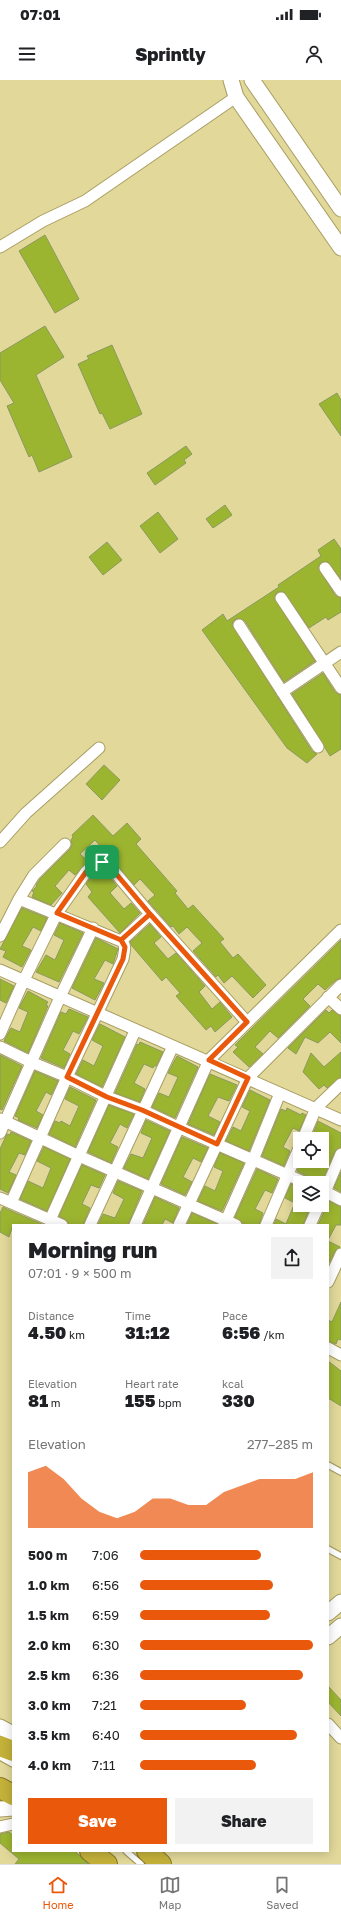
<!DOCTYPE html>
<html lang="en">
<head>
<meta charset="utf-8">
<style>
  body { margin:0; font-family:"Golos Text",sans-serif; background:#f2f2f2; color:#202124; height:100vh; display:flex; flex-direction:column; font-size:15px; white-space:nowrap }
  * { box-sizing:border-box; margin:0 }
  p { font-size:13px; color:#757577 }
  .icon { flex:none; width:22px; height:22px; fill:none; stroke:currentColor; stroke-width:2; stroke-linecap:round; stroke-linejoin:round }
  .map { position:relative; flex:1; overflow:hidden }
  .drawer { position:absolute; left:12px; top:1144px; width:317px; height:628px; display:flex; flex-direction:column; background:#fff; border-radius:0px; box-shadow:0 2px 10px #0003 }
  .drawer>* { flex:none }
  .fabs { position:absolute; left:293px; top:1052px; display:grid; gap:8px }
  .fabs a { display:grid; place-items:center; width:36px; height:36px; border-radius:0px; background:#fff; box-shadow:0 2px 10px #0003; font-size:20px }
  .pin { position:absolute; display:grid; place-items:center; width:34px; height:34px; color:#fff; margin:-17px; border-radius:8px; box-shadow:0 2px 6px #0006 }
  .round { display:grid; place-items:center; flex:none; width:42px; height:42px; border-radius:0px; background:#f2f2f2 }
  .headline { display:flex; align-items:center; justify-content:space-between; height:68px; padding:0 16px }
  h1 { font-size:22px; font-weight:800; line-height:30px }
  .stats { display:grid; grid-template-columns:repeat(3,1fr); gap:6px; height:68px; padding:4px 16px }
  .stats div { display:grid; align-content:center }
  .stats b { font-size:17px; font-weight:800 }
  .stats small { font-size:11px; font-weight:400 }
  .stats p { font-size:11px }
  .chart { height:112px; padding:8px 16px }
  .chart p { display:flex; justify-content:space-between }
  .chart svg { width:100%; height:72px; margin-top:4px; fill:#ea580c; opacity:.7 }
  .button { display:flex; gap:8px; margin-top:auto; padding:8px 16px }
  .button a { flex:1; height:46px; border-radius:0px; background:#ea580c; color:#fff; font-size:16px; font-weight:800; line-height:46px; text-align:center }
  .button a+a { background:#f2f2f2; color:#202124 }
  ul { padding:0 16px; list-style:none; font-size:13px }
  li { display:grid; grid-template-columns:64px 48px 1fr; align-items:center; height:30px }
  li i { height:10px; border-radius:5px; background:#ea580c }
  .status { display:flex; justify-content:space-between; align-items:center; height:28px; padding:0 20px; background:#fff; direction:ltr }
  .status svg { height:11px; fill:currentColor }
  header { display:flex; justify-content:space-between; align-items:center; height:52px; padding:0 16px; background:#fff; font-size:18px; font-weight:800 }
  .tab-bar { display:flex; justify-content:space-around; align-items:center; height:56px; border-top:1px solid #e0e0e0; background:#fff; font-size:11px; color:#757577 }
  .tab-bar a { display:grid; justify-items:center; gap:2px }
  .tab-bar .current { color:#ea580c }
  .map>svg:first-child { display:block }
</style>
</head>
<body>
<div class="status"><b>07:01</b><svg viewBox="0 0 49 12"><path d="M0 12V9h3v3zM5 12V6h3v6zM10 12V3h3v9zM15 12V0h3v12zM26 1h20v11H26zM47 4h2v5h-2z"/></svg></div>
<header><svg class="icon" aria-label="menu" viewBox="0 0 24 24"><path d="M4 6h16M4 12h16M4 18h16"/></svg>Sprintly<svg class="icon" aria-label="person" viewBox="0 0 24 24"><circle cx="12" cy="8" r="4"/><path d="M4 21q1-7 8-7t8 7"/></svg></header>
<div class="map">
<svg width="341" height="1784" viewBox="0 0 341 1784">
  <rect width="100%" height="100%" fill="#e2d89a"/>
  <!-- building -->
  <path fill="#9cb530" stroke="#8b9960" d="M 45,155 L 79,219 L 55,233 L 19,171 Z
    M 45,246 L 64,277 L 36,295 L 72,377 L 39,392 L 32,375 L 29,377 L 7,326 L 14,323 L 0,300 L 0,273 Z
    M 112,265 L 142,334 L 110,349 L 102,333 L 100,334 L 78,284 L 89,279 L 87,276 Z
    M 337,313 L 341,320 L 341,356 L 319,324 Z
    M 186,366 L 192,374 L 184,380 L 186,383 L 155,405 L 147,393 Z
    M 225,425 L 232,435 L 213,448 L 206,439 Z
    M 158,432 L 178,459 L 160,473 L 140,446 Z
    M 334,459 L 341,469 L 341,499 L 328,482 L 321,482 L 318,488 L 335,515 L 341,518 L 341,532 L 328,540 L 326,537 L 309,548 L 284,512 L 277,512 L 274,518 L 315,581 L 284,602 L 245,541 L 238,538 L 233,541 L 232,545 L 312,671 L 317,674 L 307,683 L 287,668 L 202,550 L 223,534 L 227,541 L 279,507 L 278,505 L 321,476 L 318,470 Z
    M 107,462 L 122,480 L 103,495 L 89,477 Z
    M 323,593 L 335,612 L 341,615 L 341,669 L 330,676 L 292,614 Z
    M 104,685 L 120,700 L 102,720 L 86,704 Z
    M 93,735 L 113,756 L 127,743 L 141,759 L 136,764 L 177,811 L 175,813 L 188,829 L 193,825 L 224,859 L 220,862 L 233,878 L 238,874 L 266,905 L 253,918 L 232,896 L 224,903 L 218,895 L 216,897 L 193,871 L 202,863 L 187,847 L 179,854 L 173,846 L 171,847 L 148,821 L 155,815 L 140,799 L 134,805 L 95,760 L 80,774 L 88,781 L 75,795 L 69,790 L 55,806 L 62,813 L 51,825 L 32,817 L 34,812 L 32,811 L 37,806 L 36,805 L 40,799 L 70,769 L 72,765 L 71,760 L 73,757 L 72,755 Z
    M 99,791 L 102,794 L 105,792 L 117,806 L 110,813 L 124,829 L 131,823 L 140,833 L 120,853 L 88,817 L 92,812 L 86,804 L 91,797 Z
    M 22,828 L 47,838 L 41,851 L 33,847 L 22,866 L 31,870 L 22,887 L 3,877 L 6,871 L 0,869 Z
    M 60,843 L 83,853 L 59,902 L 36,892 L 46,875 L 55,880 L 64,860 L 54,855 Z
    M 150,844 L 161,857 L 154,863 L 168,879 L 176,873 L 205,906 L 199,912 L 212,929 L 220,922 L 232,937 L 215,952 L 211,946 L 206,950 L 176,916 L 180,913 L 166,897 L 162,901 L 132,866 L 130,862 Z
    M 96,858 L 118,869 L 113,884 L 105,880 L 94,899 L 104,903 L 95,920 L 72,908 Z
    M 341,860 L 341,898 L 336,900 L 325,910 L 318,904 L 303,919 L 310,926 L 278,958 L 270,951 L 255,967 L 263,974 L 249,987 L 233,972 L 238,967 L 235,965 Z
    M 0,899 L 14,906 L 6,923 L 0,920 Z
    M 28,911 L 48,922 L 46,925 L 48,926 L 28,973 L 4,961 L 11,948 L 20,952 L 28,932 L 19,928 Z
    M 69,929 L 88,937 L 79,954 L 73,951 L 63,970 L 70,974 L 64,988 L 41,978 L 61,932 L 66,934 Z
    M 326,930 L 329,933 L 332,930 L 341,936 L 341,963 L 330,952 L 318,963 L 305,957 L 296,974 L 288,968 Z
    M 100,944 L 125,957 L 102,1007 L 76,994 L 83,980 L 94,986 L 103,966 L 92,960 Z
    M 140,962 L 163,972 L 156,986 L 154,986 L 153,988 L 144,984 L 134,1003 L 145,1009 L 140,1022 L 115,1013 L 137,964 L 139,965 Z
    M 341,972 L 341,997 L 327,1008 L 324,1005 L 319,1009 L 303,992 L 311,973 L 324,987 Z
    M 0,975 L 22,986 L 2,1030 L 0,1029 Z
    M 177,976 L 198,987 L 175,1038 L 152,1027 L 159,1013 L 169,1017 L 178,997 L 168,993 Z
    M 35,991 L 58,1001 L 51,1015 L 46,1012 L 36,1031 L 43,1035 L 37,1048 L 18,1040 L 19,1038 L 15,1036 Z
    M 210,994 L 237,1005 L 229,1021 L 218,1017 L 208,1036 L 220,1042 L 214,1055 L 188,1044 Z
    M 70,1007 L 96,1020 L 75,1067 L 49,1054 L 55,1041 L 60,1043 L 61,1041 L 70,1046 L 79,1026 L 65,1019 Z
    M 250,1010 L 270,1020 L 249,1071 L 226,1061 L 233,1047 L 241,1051 L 250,1031 L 242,1027 Z
    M 109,1025 L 134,1034 L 127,1048 L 120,1044 L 110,1063 L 118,1067 L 111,1083 L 88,1072 Z
    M 287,1028 L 301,1035 L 302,1033 L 306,1035 L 299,1051 L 293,1048 L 283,1067 L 290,1071 L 284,1086 L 262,1076 L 281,1029 L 286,1031 Z
    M 146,1040 L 170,1051 L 148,1099 L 124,1088 L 131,1074 L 143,1078 L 152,1058 L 141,1053 Z
    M 318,1041 L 341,1053 L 341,1067 L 335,1071 L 321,1103 L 313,1103 L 309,1097 L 297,1091 L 301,1081 L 322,1081 L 322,1059 L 312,1057 Z
    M 11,1052 L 31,1061 L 25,1075 L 19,1073 L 9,1092 L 16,1095 L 8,1113 L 0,1109 L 0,1069 L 7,1054 L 10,1055 Z
    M 182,1057 L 208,1068 L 201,1082 L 193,1078 L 183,1097 L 192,1102 L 185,1115 L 161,1104 Z
    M 44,1067 L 70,1079 L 47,1131 L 20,1119 L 28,1101 L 43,1108 L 51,1088 L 37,1081 Z
    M 220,1073 L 244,1083 L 222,1131 L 198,1121 L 205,1106 L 215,1111 L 223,1091 L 214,1087 Z
    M 82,1085 L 105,1095 L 99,1108 L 91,1105 L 82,1124 L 90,1128 L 83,1145 L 69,1145 L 67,1141 L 59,1136 Z
    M 257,1089 L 278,1099 L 272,1113 L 265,1110 L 255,1129 L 263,1133 L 259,1145 L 245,1145 L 235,1137 Z
    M 341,1092 L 341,1112 L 334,1108 Z
    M 118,1101 L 142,1111 L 128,1145 L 98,1145 L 103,1134 L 115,1138 L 124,1119 L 113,1113 Z
    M 291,1104 L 300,1108 L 300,1125 L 311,1125 L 303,1145 L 274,1145 L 276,1139 L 286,1144 L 294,1125 L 299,1125 L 285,1118 Z
    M 155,1117 L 179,1128 L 173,1143 L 165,1139 L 162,1145 L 143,1145 Z
    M 329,1121 L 341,1127 L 341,1145 L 336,1145 L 328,1160 L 328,1145 L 318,1145 Z
    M 3,1127 L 9,1130 L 44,1145 L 13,1145 L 9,1157 L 0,1152 L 0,1133 Z
    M 192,1133 L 217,1144 L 217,1145 L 187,1145 Z
    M 328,1161 L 340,1167 L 335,1171 L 329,1183 Z
    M 341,1222 L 341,1260 L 338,1259 L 336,1264 L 328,1261 L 328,1240 L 332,1242 Z
    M 328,1281 L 341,1291 L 341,1326 L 328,1318 Z
    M 328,1606 L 341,1620 L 341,1636 L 328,1622 Z
    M 9,1752 L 13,1755 L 13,1771 L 75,1771 L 88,1784 L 15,1784 L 19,1779 L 0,1763 L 0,1754 Z"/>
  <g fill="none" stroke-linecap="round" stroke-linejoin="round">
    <defs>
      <path id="lane" d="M 328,1385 L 341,1392
        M 328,1469 L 341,1476
        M 0,1677 L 13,1684
        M 126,1771 L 141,1784"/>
      <path id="street" d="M 0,167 L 43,141 L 85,121 L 236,17
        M 325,488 L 341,511
        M 281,518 L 341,608
        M 239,545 L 318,667
        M 282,612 L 341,572
        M 0,762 L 26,733 L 99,668
        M 0,856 L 19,819
        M 121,861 L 150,834
        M 0,890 L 341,1040
        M 328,917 L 341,929
        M 0,954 L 24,900 L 57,833 L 86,792 L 91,787 L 102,782 L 107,783 L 150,834 L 247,942
        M 0,967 L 31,982 L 67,997 L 107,1017 L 142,1030 L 180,1048 L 306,1103
        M 0,1039 L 79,1076 L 236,1145
        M 0,1053 L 61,915 L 93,848
        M 303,1059 L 316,1028 L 341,1004
        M 322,1110 L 341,1120
        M 0,1118 L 62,1145
        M 322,1119 L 341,1074
        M 11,1123 L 67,997 L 123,879 C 124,872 127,865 121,861 L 19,819 L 34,795 L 65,764
        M 50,1140 L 135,951
        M 90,1145 L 173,966
        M 135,1145 L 209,980 L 341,850
        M 179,1145 L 248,998 L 341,905
        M 224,1145 L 253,1080 L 280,1013
        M 266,1145 L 300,1066
        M 310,1145 L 319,1125
        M 328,1202 L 341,1174
        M 328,1268 L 341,1275
        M 328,1644 L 341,1658
        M 0,1747 L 13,1744"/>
      <path id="secondary" d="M 231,0 L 236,17 L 341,168
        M 252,0 L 341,129
        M 328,1533 L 341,1522
        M 328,1557 L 341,1546
        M 0,1647 L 13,1654
        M 0,1729 L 13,1728"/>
      <path id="highway" d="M 0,1666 L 13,1671
        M 0,1708 L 13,1715
        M 90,1771 L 107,1784
        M 147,1771 L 161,1784"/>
    </defs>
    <!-- lane casing -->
    <use href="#lane" stroke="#a89e62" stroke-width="8"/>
    <!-- street casing -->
    <use href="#street" stroke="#a89e62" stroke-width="13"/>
    <!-- secondary casing -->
    <use href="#secondary" stroke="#a89e62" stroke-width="17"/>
    <!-- highway casing -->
    <use href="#highway" stroke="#877926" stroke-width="22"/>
    <!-- lane -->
    <use href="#lane" stroke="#fff" stroke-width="5.5"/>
    <!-- street -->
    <use href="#street" stroke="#fff" stroke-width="11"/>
    <!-- secondary -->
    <use href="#secondary" stroke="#fff" stroke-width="15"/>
    <!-- highway -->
    <use href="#highway" stroke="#c4b13a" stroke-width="20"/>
  </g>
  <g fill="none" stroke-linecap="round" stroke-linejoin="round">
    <defs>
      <path id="route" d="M 102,782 L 107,783 L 150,834 L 121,860 L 125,867 L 123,879 L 67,997 L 107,1017 L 142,1030 L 217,1064 L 248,998 L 209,980 L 247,942 L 150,834 L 121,860 L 57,833 L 86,792 L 91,787 L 102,782"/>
    </defs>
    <!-- route casing -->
    <use href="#route" stroke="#fff" stroke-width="8"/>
    <!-- route -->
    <use href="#route" stroke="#ea580c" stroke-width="5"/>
  </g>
</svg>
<div class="fabs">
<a><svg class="icon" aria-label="locate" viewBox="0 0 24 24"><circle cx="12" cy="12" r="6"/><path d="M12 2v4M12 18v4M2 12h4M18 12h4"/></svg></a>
<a><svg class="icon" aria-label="layers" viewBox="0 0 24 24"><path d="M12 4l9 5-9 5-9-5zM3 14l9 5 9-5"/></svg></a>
</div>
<div class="pin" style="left:102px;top:782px;background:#1e9e55"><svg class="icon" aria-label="arrive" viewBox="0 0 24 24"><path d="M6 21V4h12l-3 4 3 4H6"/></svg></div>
<section class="drawer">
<div class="headline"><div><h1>Morning run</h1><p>07:01 · 9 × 500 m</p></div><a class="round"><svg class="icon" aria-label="share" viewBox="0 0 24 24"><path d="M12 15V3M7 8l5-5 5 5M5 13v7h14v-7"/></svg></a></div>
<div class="stats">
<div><p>Distance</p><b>4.50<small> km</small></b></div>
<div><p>Time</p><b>31:12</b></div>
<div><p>Pace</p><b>6:56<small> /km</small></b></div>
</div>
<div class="stats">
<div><p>Elevation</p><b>81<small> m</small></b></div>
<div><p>Heart rate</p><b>155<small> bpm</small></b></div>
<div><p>kcal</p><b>330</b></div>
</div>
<div class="chart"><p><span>Elevation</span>277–285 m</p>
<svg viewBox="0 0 160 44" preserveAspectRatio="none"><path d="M0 44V10L10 6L20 14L30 26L40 34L50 38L60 34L70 26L80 26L90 30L100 30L110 22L120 18L130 14L140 14L150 14L160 10V44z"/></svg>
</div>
<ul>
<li><b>500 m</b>7:06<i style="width:70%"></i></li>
<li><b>1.0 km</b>6:56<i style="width:77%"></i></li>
<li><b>1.5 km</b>6:59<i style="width:75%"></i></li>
<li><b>2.0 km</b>6:30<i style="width:100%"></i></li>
<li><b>2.5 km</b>6:36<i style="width:94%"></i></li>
<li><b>3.0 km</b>7:21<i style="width:61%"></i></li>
<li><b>3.5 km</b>6:40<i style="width:91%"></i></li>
<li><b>4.0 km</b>7:11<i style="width:67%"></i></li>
</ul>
<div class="button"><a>Save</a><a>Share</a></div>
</section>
</div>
<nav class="tab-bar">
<a class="current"><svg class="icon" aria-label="home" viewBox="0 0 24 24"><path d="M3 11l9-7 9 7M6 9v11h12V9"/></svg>Home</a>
<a><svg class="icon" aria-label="map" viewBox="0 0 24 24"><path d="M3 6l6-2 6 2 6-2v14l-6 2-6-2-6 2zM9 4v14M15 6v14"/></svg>Map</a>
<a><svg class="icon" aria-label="saved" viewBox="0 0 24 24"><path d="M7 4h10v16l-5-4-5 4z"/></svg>Saved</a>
</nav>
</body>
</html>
